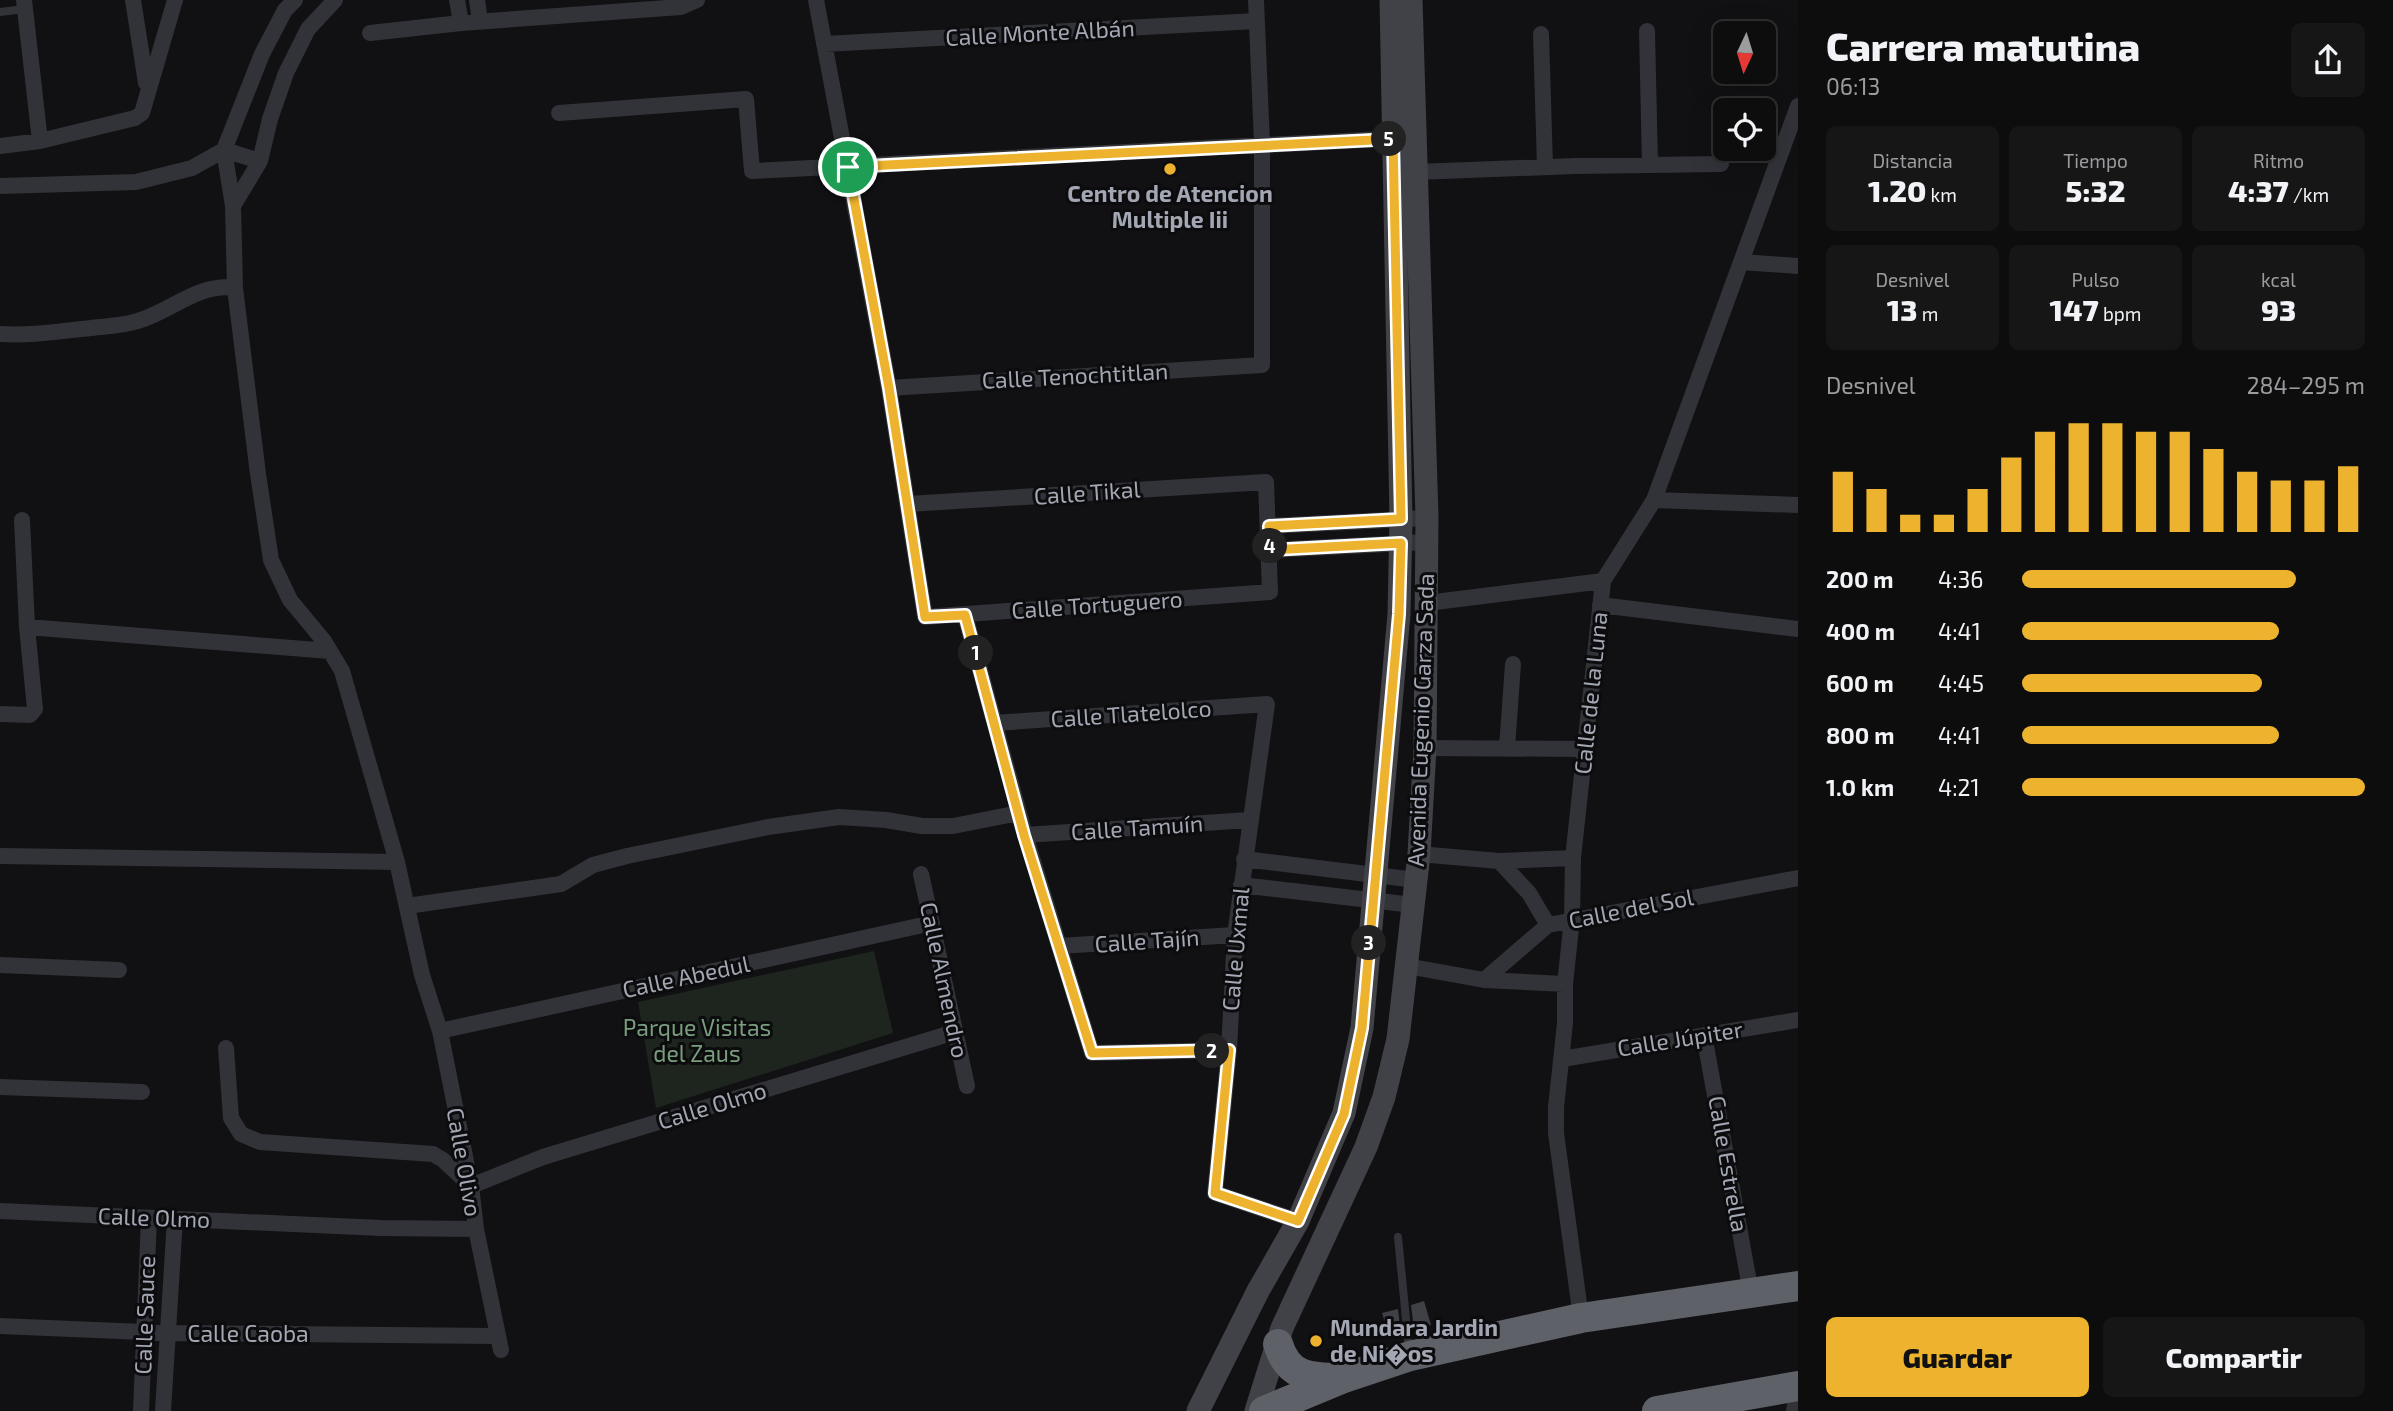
<!DOCTYPE html>
<html lang="es">
<head>
<meta charset="utf-8">
<style>
  body { margin:0; font-family:"Exo 2",sans-serif; background:#161617; color:#f1f3f6; height:100vh; display:flex; flex-direction:column; font-size:26px; white-space:nowrap }
  * { box-sizing:border-box; margin:0 }
  p { font-size:23px; color:#9a9c9e }
  .icon { flex:none; width:38px; height:38px; fill:none; stroke:currentColor; stroke-width:2; stroke-linecap:round; stroke-linejoin:round }
  .map { position:relative; flex:1; overflow:hidden }
  .panel { display:flex; flex-direction:column; background:#0d0d0e; width:595px }
  .panel>* { flex:none }
  .needle { width:46px; rotate:184deg }
  .controls { position:absolute; left:1713px; top:21px; display:grid; gap:14px }
  .controls a { display:grid; place-items:center; width:63px; height:63px; border-radius:10px; background:#0d0d0e; box-shadow:0 7px 28px #0002,0 0 0 2px #2d2d2e; font-size:35px }
  .pin { position:absolute; display:grid; place-items:center; width:60px; height:60px; color:#fff; margin:-30px; border:4px solid #fff; border-radius:50%; box-shadow:0 2px 7px #0007 }
  .km { position:absolute; width:35px; height:35px; margin:-18px; border-radius:50%; background:#222; color:#fff; font-size:19px; line-height:35px; text-align:center }
  .round { display:grid; place-items:center; flex:none; width:74px; height:74px; border-radius:10px; background:#161617 }
  .overview { display:flex; align-items:center; justify-content:space-between; height:119px; padding:0 28px }
  h1 { font-size:38px; font-weight:800; line-height:52px }
  .metrics { display:grid; grid-template-columns:repeat(3,1fr); gap:10px; height:119px; padding:7px 28px }
  .metrics div { display:grid; align-content:center; border-radius:10px; background:#161617; text-align:center }
  .metrics b { font-size:30px; font-weight:800 }
  .metrics small { font-size:19px; font-weight:400 }
  .metrics p { font-size:19px }
  .chart { height:196px; padding:14px 28px }
  .chart p { display:flex; justify-content:space-between }
  .chart svg { width:100%; height:126px; margin-top:7px; stroke:#eeb32e; stroke-width:6 }
  .action { display:flex; gap:14px; margin-top:auto; padding:14px 28px }
  .action a { flex:1; height:80px; border-radius:10px; background:#eeb32e; color:#111; font-size:28px; font-weight:800; line-height:80px; text-align:center }
  .action a+a { background:#161617; color:#f1f3f6 }
  ul { padding:0 28px; list-style:none; font-size:23px }
  li { display:grid; grid-template-columns:112px 84px 1fr; align-items:center; height:52px }
  li i { height:18px; border-radius:9px; background:#eeb32e }
  main { display:flex; flex:1; min-height:0 }
  .map>svg:first-child { display:block }
</style>
</head>
<body>
<main>
<div class="map">
<svg width="1798" height="1411" viewBox="0 0 1798 1411">
  <rect width="100%" height="100%" fill="#111113"/>
  <!-- green -->
  <path fill="#1e251f" d="M 874,951 L 893,1033 L 656,1108 L 638,1002 Z"/>
  <!-- building -->
  <path fill="#404146" d="M 1424,1301 L 1431,1325 L 1414,1330 L 1411,1305 Z
    M 1398,1309 L 1401,1334 L 1390,1337 L 1382,1313 Z"/>
  <g fill="none" stroke-linecap="round" stroke-linejoin="round">
    <!-- lane -->
    <path stroke="#323338" stroke-width="8" d="M 0,12 L 25,9
      M 1398,1237 L 1409,1350"/>
    <!-- street -->
    <path stroke="#323338" stroke-width="16" d="M 24,0 L 40,141
      M 133,0 L 146,83
      M 295,0 L 285,10 L 262,54 L 224,150 L 233,206 L 235,288 L 258,474 L 271,560 L 290,600 L 324,641 L 342,671 L 397,862 L 422,975 L 440,1031 L 471,1186 L 476,1229 L 501,1350
      M 457,0 L 461,23
      M 477,0 L 480,21
      M 816,0 L 889,388 L 925,617 L 1270,592 L 1266,482 L 908,504
      M 1647,31 L 1650,165
      M 370,33 L 461,23 L 681,7 L 697,0
      M 1541,34 L 1545,167
      M 824,44 L 1257,21
      M 559,113 L 746,99 L 752,171 L 1402,138
      M 0,146 L 40,141 L 135,118 L 142,113 L 175,0
      M 1417,172 L 1575,166 L 1721,164
      M 0,186 L 136,182 L 192,168 L 224,150 L 260,161
      M 233,206 L 260,161 L 270,119 L 286,73 L 308,29 L 335,0
      M 1741,262 L 1798,266
      M 0,334 C 31,336 61,331 91,328 C 105,326 120,326 134,322 C 168,314 198,282 235,288
      M 889,388 L 1262,365 L 1262,144 L 1256,0
      M 1654,500 L 1798,505
      M 1269,526 L 1427,518
      M 1270,550 L 1427,542
      M 1427,603 L 1603,581
      M 1600,605 L 1798,629
      M 965,615 L 1025,835 L 1092,1053 L 1229,1050
      M 27,627 L 330,651
      M 0,714 L 30,715 L 35,709 L 27,627 L 22,520
      M 995,723 L 1267,704 L 1235,935 L 1229,1050 L 1215,1193 L 1298,1221
      M 1425,748 L 1585,749
      M 1507,748 L 1513,664
      M 1025,835 L 1249,820
      M 1419,854 L 1499,861 L 1573,858
      M 0,856 L 397,862
      M 1244,859 L 1416,880
      M 1499,861 L 1529,893 L 1548,925
      M 921,874 L 967,1086
      M 1241,885 L 1413,905
      M 407,906 L 561,884 L 593,865 L 627,856 L 768,827 L 839,817 L 886,820 L 922,826 L 953,826 L 1019,813
      M 1059,946 L 1235,935
      M 0,965 L 119,970
      M 1407,966 L 1484,980 L 1565,984
      M 1484,980 L 1548,925 L 1798,878
      M 440,1031 L 932,923
      M 1704,1035 L 1751,1293
      M 226,1048 L 231,1118 L 241,1134 L 260,1142 L 433,1154 L 443,1160 L 471,1186 L 543,1157 L 955,1032
      M 1562,1059 L 1798,1020
      M 0,1087 L 142,1092
      M 0,1211 L 381,1228 L 476,1229
      M 1581,1318 L 1556,1133 L 1556,1107 L 1565,1023 L 1565,984 L 1572,919 L 1573,858 L 1603,581 L 1654,500 L 1798,106
      M 0,1326 L 167,1333 L 497,1336
      M 141,1411 L 149,1218
      M 163,1411 L 175,1219
      M 1794,1411 L 1798,1386"/>
    <!-- secondary -->
    <path stroke="#404247" stroke-width="23" d="M 1198,1411 L 1258,1291 L 1298,1221 L 1344,1113 L 1362,1028 L 1399,614 L 1401,519 L 1391,0
      M 1256,1411 L 1282,1328 L 1366,1147 L 1384,1097 L 1398,1039 L 1419,854 L 1425,748 L 1427,518 L 1411,0"/>
    <!-- highway -->
    <path stroke="#5e6168" stroke-width="30" d="M 1278,1344 C 1288,1377 1310,1378 1340,1378
      M 1264,1411 L 1344,1378 L 1410,1356 L 1581,1318 L 1798,1286
      M 1657,1411 L 1798,1386"/>
  </g>
  <g fill="none" stroke-linecap="round" stroke-linejoin="round">
    <defs>
      <path id="route" d="M 1393,139 L 1401,519 L 1269,526 L 1270,550 L 1401,543 L 1399,614 L 1362,1028 L 1344,1114 L 1298,1221 L 1215,1193 L 1229,1050 L 1092,1053 L 1024,835 L 965,615 L 925,617 L 889,388 L 848,167 Z"/>
    </defs>
    <!-- route casing -->
    <use href="#route" stroke="#fff" stroke-width="14"/>
    <!-- route -->
    <use href="#route" stroke="#eeb32e" stroke-width="9"/>
  </g>
  <!-- markers -->
  <g fill="#eeb32e" stroke="#0c0c0e" stroke-width="2.5">
    <circle cx="1170" cy="169" r="7"/>
    <circle cx="1316" cy="1341" r="7"/>
  </g>
  <g text-anchor="middle" stroke-width="6" stroke-linejoin="round" paint-order="stroke">
    <!-- street labels -->
    <g font-size="23" fill="#a3a7b3" stroke="#0c0c0e">
      <text transform="translate(1040 33) rotate(-3)" y="8">Calle Monte Albán</text>
      <text transform="translate(1075 376) rotate(-3)" y="8">Calle Tenochtitlan</text>
      <text transform="translate(1087 493) rotate(-4)" y="8">Calle Tikal</text>
      <text transform="translate(1097 605) rotate(-4)" y="8">Calle Tortuguero</text>
      <text transform="translate(1591 693) rotate(-84)" y="8">Calle de la Luna</text>
      <text transform="translate(1131 714) rotate(-4)" y="8">Calle Tlatelolco</text>
      <text transform="translate(1421 720) rotate(-88)" y="8">Avenida Eugenio Garza Sada</text>
      <text transform="translate(1137 828) rotate(-4)" y="8">Calle Tamuín</text>
      <text transform="translate(1631 909) rotate(-11)" y="8">Calle del Sol</text>
      <text transform="translate(1147 941) rotate(-4)" y="8">Calle Tajín</text>
      <text transform="translate(1236 949) rotate(-85)" y="8">Calle Uxmal</text>
      <text transform="translate(686 977) rotate(-12)" y="8">Calle Abedul</text>
      <text transform="translate(944 980) rotate(78)" y="8">Calle Almendro</text>
      <text transform="translate(1680 1039) rotate(-9)" y="8">Calle Júpiter</text>
      <text transform="translate(712 1106) rotate(-17)" y="8">Calle Olmo</text>
      <text transform="translate(464 1162) rotate(80)" y="8">Calle Olivo</text>
      <text transform="translate(1728 1164) rotate(80)" y="8">Calle Estrella</text>
      <text transform="translate(154 1218) rotate(2)" y="8">Calle Olmo</text>
      <text transform="translate(145 1315) rotate(-88)" y="8">Calle Sauce</text>
      <text x="248" y="1342">Calle Caoba</text>
    </g>
    <!-- poi labels -->
    <g font-size="23" font-weight="bold" fill="#a3a7b3" stroke="#0c0c0e">
      <text x="1170" y="202">Centro de Atencion<tspan x="1170" dy="26">Multiple Iii</tspan></text>
      <text x="1330" y="1336" text-anchor="start">Mundara Jardin<tspan x="1330" dy="26">de Ni�os</tspan></text>
    </g>
    <!-- park labels -->
    <g font-size="23" fill="#7a9e7d" stroke="#0c0c0e">
      <text x="697" y="1036">Parque Visitas<tspan x="697" dy="26">del Zaus</tspan></text>
    </g>
  </g>
</svg>
<div class="controls">
<a><svg class="needle" viewBox="-14 -14 28 28"><path d="M0-13l5 13h-10z" fill="#e53935"/><path d="M0 13l5-13h-10z" fill="#9a9c9e"/></svg></a>
<a><svg class="icon" aria-label="locate" viewBox="0 0 24 24"><circle cx="12" cy="12" r="6"/><path d="M12 2v4M12 18v4M2 12h4M18 12h4"/></svg></a>
</div>
<div class="pin" style="left:848px;top:167px;background:#1e9e55"><svg class="icon" aria-label="arrive" viewBox="0 0 24 24"><path d="M6 21V4h12l-3 4 3 4H6"/></svg></div>
<b class="km" style="left:976px;top:653px">1</b>
<b class="km" style="left:1212px;top:1051px">2</b>
<b class="km" style="left:1369px;top:943px">3</b>
<b class="km" style="left:1270px;top:546px">4</b>
<b class="km" style="left:1389px;top:139px">5</b>
</div>
<section class="panel">
<div class="overview"><div><h1>Carrera matutina</h1><p>06:13</p></div><a class="round"><svg class="icon" aria-label="share" viewBox="0 0 24 24"><path d="M12 15V3M7 8l5-5 5 5M5 13v7h14v-7"/></svg></a></div>
<div class="metrics">
<div><p>Distancia</p><b>1.20<small> km</small></b></div>
<div><p>Tiempo</p><b>5:32</b></div>
<div><p>Ritmo</p><b>4:37<small> /km</small></b></div>
</div>
<div class="metrics">
<div><p>Desnivel</p><b>13<small> m</small></b></div>
<div><p>Pulso</p><b>147<small> bpm</small></b></div>
<div><p>kcal</p><b>93</b></div>
</div>
<div class="chart"><p><span>Desnivel</span>284–295 m</p>
<svg viewBox="0 0 160 44" preserveAspectRatio="none"><path d="M5 44V23M15 44V29M25 44V38M35 44V38M45 44V29M55 44V18M65 44V9M75 44V6M85 44V6M95 44V9M105 44V9M115 44V15M125 44V23M135 44V26M145 44V26M155 44V21"/></svg>
</div>
<ul>
<li><b>200 m</b>4:36<i style="width:80%"></i></li>
<li><b>400 m</b>4:41<i style="width:75%"></i></li>
<li><b>600 m</b>4:45<i style="width:70%"></i></li>
<li><b>800 m</b>4:41<i style="width:75%"></i></li>
<li><b>1.0 km</b>4:21<i style="width:100%"></i></li>
</ul>
<div class="action"><a>Guardar</a><a>Compartir</a></div>
</section>
</main>
</body>
</html>
